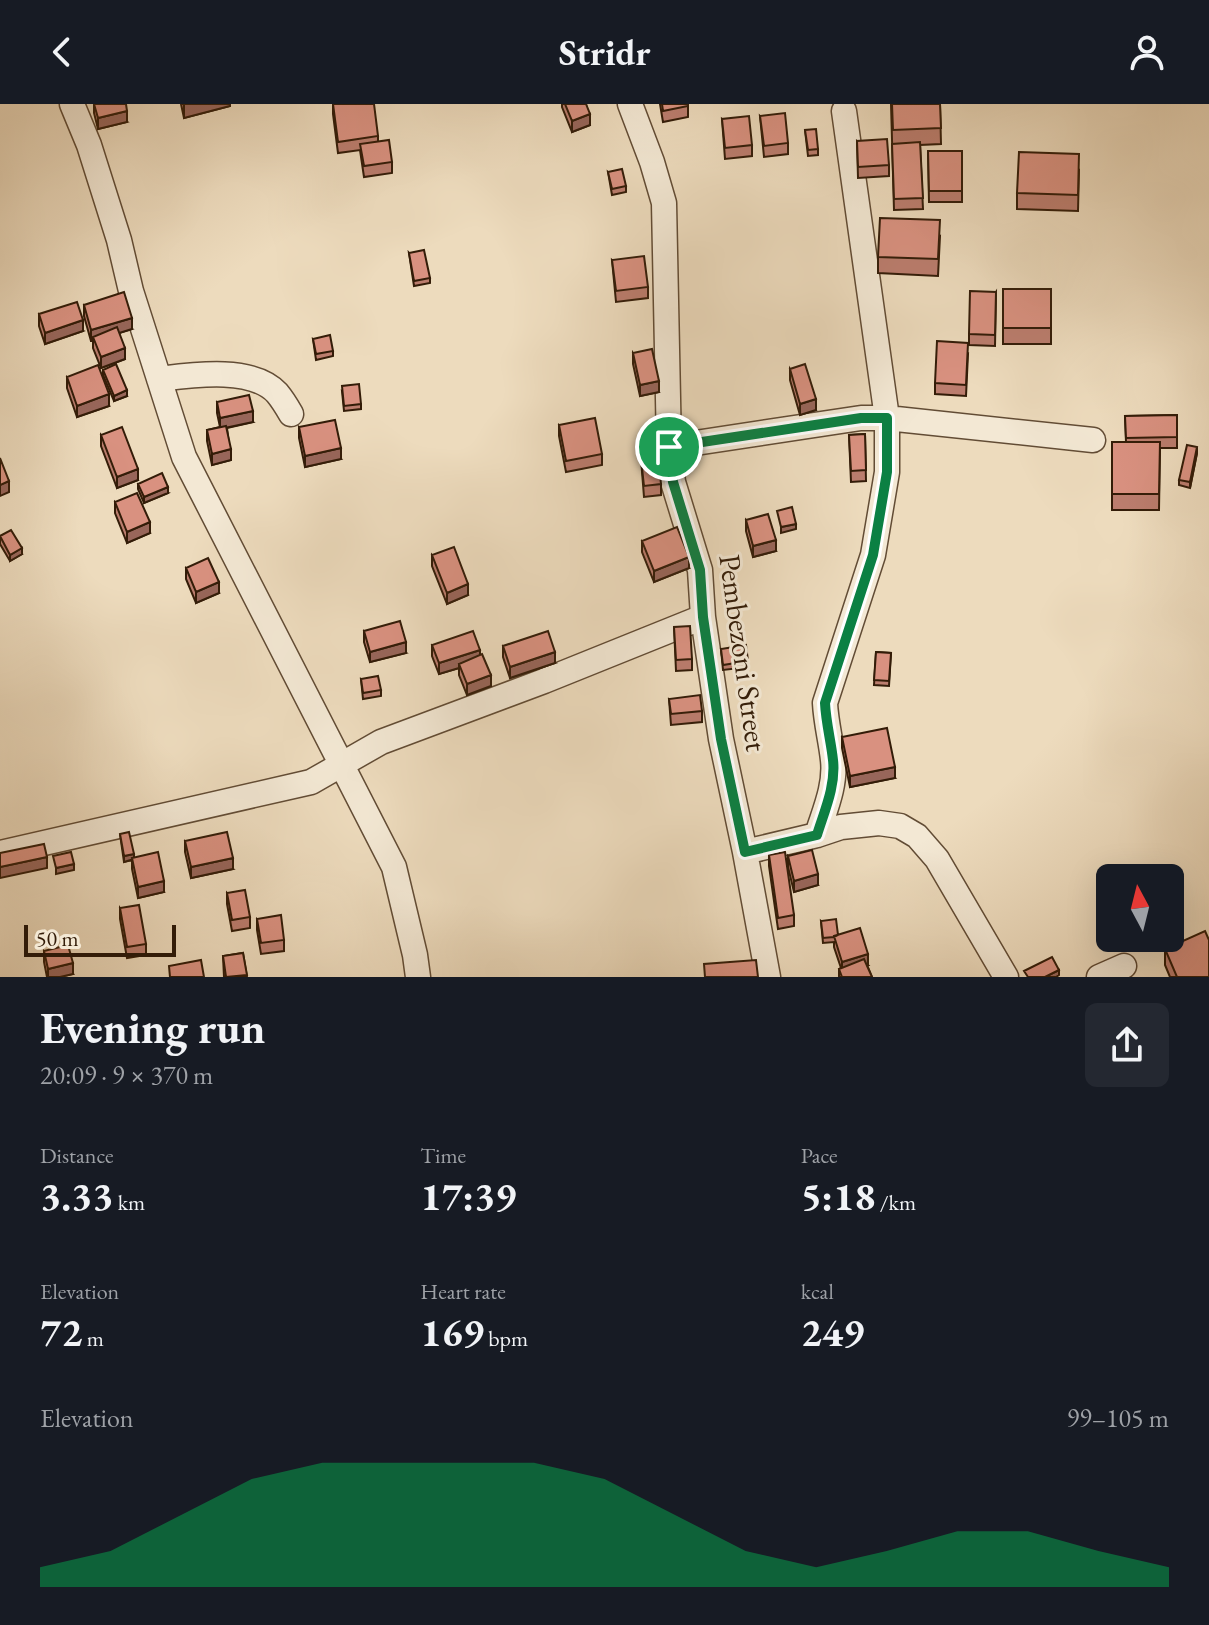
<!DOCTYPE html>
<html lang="en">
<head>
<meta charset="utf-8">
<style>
  body { margin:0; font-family:"EB Garamond",serif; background:#242831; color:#f1f3f6; height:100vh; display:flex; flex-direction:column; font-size:30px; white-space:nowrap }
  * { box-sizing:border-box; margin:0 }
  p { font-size:26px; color:#9ea1a6 }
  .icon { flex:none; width:44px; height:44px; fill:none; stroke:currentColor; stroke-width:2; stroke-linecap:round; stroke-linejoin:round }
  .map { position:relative; height:873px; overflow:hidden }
  .drawer { display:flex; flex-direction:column; background:#171b24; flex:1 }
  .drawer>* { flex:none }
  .needle { width:52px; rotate:353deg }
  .controls { position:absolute; left:1096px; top:760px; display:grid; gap:16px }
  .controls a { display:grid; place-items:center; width:88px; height:88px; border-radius:12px; background:#171b24; box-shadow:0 8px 32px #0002; font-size:40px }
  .scale { position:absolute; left:24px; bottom:20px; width:152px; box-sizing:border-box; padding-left:8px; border:4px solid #331c08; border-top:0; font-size:22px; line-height:28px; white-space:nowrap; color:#331c08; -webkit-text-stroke:6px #f3e8d4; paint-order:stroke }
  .pin { position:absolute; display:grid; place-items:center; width:68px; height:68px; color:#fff; margin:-34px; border:4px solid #fff; border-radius:50%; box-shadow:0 2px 8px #0007 }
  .round { display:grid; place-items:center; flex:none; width:84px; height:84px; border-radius:12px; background:#242831 }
  .summary { display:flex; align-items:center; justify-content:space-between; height:136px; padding:0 40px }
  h1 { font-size:44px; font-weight:700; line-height:60px }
  .metrics { display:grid; grid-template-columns:repeat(3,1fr); gap:12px; height:136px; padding:8px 40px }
  .metrics div { display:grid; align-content:center }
  .metrics b { font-size:40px; font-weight:700 }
  .metrics small { font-size:22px; font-weight:400 }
  .metrics p { font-size:22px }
  .chart { height:224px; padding:16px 40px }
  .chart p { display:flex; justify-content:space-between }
  .chart svg { width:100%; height:144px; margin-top:8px; fill:#0b8043; opacity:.7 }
  header { display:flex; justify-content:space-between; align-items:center; height:104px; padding:0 40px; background:#171b24; font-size:36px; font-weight:700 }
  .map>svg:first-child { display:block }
</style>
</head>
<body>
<header><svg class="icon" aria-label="back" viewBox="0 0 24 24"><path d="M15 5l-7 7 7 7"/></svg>Stridr<svg class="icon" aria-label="person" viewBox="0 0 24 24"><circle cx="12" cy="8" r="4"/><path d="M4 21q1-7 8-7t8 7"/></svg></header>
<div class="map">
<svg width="1209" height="873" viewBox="0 0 1209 873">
  <rect width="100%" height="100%" fill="#eddbbd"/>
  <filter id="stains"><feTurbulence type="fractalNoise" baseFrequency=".0025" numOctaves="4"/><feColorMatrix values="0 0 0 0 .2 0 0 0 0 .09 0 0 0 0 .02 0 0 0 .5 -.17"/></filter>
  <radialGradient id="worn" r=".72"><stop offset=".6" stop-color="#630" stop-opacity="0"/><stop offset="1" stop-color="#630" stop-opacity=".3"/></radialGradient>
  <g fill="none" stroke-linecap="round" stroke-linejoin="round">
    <defs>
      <path id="street" d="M 72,0 L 89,41 L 119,136 L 131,187 L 184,353 L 394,763 L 415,851 L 418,873
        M 630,0 L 652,58 L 664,99 L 669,343 L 673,378 L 700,466 L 703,513 L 721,635 L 745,748 L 768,873
        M 159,275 C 192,271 252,262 277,289 C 282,295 287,303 291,310
        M 669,343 L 861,314 L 887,314 L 1093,336
        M 817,731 C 824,708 836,682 833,656 C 831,637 826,619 825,599 L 873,451 L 887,368 L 887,314 L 844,7
        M 745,748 L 817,731 L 841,723 L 879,719 L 900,722 L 917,732 L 937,755 L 1006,873
        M 0,749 L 311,678 L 381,638 L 544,577 L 703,513
        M 1099,873 L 1124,862"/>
    </defs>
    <!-- street casing -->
    <use href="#street" stroke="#624c35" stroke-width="27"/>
    <!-- street -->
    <use href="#street" stroke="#f3e8d4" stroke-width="24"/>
  </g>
  <!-- wall -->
  <path fill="#bb7d6e" stroke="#331c08" stroke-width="2" d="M 94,0 L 127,18 L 98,25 L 94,9 Z
    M 181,0 L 230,0 L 230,2 L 184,14 Z
    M 333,0 L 378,32 L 378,37 L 392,58 L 392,69 L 364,73 L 360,46 L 338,49 L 333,10 Z
    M 562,0 L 586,0 L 590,21 L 572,28 L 562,3 Z
    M 660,0 L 688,0 L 688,13 L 663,18 Z
    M 891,0 L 940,0 L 941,40 L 920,41 L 923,105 L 894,106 Z
    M 760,12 L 788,39 L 788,50 L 764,53 Z
    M 722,15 L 752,41 L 752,52 L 725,55 Z
    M 805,26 L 818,45 L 818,51 L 808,52 Z
    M 857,37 L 889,61 L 889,72 L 858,74 Z
    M 928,47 L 962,47 L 962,98 L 929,98 Z
    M 1079,66 L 1078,107 L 1017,105 L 1017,89 Z
    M 608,68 L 626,82 L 626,88 L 612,91 Z
    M 940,132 L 938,172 L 878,169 L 878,153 Z
    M 409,149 L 430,174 L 430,179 L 414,182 Z
    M 612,156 L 648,183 L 648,194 L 616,198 Z
    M 1003,185 L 1051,185 L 1051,240 L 1003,240 Z
    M 996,188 L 995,242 L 969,241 L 969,230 Z
    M 84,201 L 132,225 L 119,229 L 125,255 L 101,264 L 93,244 L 93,237 L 91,237 L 84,212 Z
    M 39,210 L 83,227 L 45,240 L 39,222 Z
    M 313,235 L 333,247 L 333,252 L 316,256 Z
    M 633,249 L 659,288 L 640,292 L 633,260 Z
    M 968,250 L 966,292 L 935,290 L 935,279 Z
    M 790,265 L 816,306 L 800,311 L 790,276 Z
    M 103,266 L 127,292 L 114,297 L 103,271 Z
    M 67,273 L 109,302 L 77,313 L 67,284 Z
    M 342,287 L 361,300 L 361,305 L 344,307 Z
    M 217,298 L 253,318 L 227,324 L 231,356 L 212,361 L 207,337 L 207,326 L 220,323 L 217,309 Z
    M 1177,311 L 1177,344 L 1160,344 L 1159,406 L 1112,406 L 1112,338 L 1126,338 L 1125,312 Z
    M 559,321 L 602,350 L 602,361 L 566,368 L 559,332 Z
    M 299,323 L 341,355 L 305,363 L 299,334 Z
    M 865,330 L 866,377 L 851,378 L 849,331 Z
    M 101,331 L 138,376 L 117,384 L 101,342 Z
    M 1197,349 L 1190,384 L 1179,381 L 1179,376 Z
    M 641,355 L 661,380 L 661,391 L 644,393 Z
    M 138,380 L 168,389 L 144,399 L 138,385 Z
    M 115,398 L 150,429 L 127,439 L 115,409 Z
    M 746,416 L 776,447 L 753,453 L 746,427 Z
    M 0,432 L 22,450 L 10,457 L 0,440 Z
    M 642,437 L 689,464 L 654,478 L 642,448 Z
    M 432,451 L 468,491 L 447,500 L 432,462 Z
    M 186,464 L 219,489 L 196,499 L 186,475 Z
    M 674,523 L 692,555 L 692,566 L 676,567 Z
    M 364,527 L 406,549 L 370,558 L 364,538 Z
    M 432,541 L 480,551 L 491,582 L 467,591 L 459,571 L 459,564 L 439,570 L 432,552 Z
    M 503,542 L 555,559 L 510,574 L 503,553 Z
    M 721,545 L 748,557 L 748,563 L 723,566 Z
    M 876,548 L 891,549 L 889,582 L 874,581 Z
    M 361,575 L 381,586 L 381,592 L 363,595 Z
    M 669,595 L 702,607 L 702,618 L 671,621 Z
    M 842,633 L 895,674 L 850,683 L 842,644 Z
    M 120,730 L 134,754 L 164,788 L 138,794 L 132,765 L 132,756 L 124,758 Z
    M 185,737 L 233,765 L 191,774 L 185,748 Z
    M 769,751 L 794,811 L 794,822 L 778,825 L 769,762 Z
    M 788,752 L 818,781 L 794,788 L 788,763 Z
    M 227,789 L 250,813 L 250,824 L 232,827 L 227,800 Z
    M 120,804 L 146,840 L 146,851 L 127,854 L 120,815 Z
    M 257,815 L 284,836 L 284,847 L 261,850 L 257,826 Z
    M 821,817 L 838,831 L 868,861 L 867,861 L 872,873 L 839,873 L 839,865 L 841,864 L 834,843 L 834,838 L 823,839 Z
    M 1165,845 L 1209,873 L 1170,873 L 1165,861 Z
    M 44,847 L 73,870 L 60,873 L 47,873 L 44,858 Z
    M 243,849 L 247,873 L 224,873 L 223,852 Z"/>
  <!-- shaded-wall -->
  <path fill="#98665a" stroke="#331c08" stroke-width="2" d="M 184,0 L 230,0 L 230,2 L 184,14 Z
    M 127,7 L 127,18 L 98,25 L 98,14 Z
    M 590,10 L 590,21 L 572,28 L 572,17 Z
    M 132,214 L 132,225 L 94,237 L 93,233 L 93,237 L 91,237 L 91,226 Z
    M 83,216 L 83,227 L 45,240 L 45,229 Z
    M 125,244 L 125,255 L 101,264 L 101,253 Z
    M 659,277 L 659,288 L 640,292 L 640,281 Z
    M 127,286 L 127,292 L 114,297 L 114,292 Z
    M 109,290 L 109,302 L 77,313 L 77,302 Z
    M 816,295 L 816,306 L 800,311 L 800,300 Z
    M 253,307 L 253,318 L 220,325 L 220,314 Z
    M 1197,343 L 1197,349 L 1190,384 L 1190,378 Z
    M 341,344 L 341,355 L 305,363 L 305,352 Z
    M 231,345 L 231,356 L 212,361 L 212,350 Z
    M 138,365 L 138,376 L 117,384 L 117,373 Z
    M 9,377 L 9,388 L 0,392 L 0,381 Z
    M 168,383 L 168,389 L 144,399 L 144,393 Z
    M 150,418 L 150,429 L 127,439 L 127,428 Z
    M 796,420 L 796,425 L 781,429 L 781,423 Z
    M 776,436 L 776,447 L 753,453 L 753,442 Z
    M 22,444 L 22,450 L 10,457 L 10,451 Z
    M 689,453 L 689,464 L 654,478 L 654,467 Z
    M 219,478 L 219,489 L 196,499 L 196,488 Z
    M 468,480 L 468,491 L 447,500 L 447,489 Z
    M 406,538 L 406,549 L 370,558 L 370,548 Z
    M 480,546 L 480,557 L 459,560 L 459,564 L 439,570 L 439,559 Z
    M 555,548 L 555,559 L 510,574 L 510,563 Z
    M 491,571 L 491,582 L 467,591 L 467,580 Z
    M 895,663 L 895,674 L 850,683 L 850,672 Z
    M 134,750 L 134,755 L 124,758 L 124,752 Z
    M 47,753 L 47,764 L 0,774 L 0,763 Z
    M 233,754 L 233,765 L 191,774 L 191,763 Z
    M 74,760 L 74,766 L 56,770 L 56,764 Z
    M 818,770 L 818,781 L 794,788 L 794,777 Z
    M 164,777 L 164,788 L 138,794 L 138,783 Z
    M 868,850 L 868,861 L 842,869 L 842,858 Z
    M 73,859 L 73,870 L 60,873 L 48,873 L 48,865 Z
    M 1059,866 L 1059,871 L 1056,873 L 1045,873 Z"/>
  <!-- building -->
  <path fill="#d99180" stroke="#331c08" stroke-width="2" d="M 94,0 L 126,0 L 127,7 L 98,14 Z
    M 333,0 L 374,0 L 378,32 L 338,38 Z
    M 565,0 L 586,0 L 590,10 L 572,17 Z
    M 662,0 L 688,0 L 688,2 L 663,7 Z
    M 892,0 L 940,0 L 941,24 L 893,26 Z
    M 785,9 L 788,39 L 764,42 L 760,12 Z
    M 749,12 L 752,41 L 725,44 L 722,15 Z
    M 816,25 L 818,45 L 808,46 L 805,26 Z
    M 887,35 L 889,61 L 858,63 L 857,37 Z
    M 389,36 L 392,58 L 364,62 L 360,40 Z
    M 920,38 L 923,94 L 894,95 L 892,40 Z
    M 928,47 L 962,47 L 962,87 L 929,87 Z
    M 1019,48 L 1079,50 L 1078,91 L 1017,89 Z
    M 622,65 L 626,82 L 612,85 L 608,68 Z
    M 880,114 L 940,116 L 938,155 L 878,153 Z
    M 424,146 L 430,174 L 414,177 L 409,149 Z
    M 644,152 L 648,183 L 616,187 L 612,156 Z
    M 1003,185 L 1051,185 L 1051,224 L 1003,224 Z
    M 970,187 L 996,188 L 995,231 L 969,230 Z
    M 124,188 L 132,214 L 91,226 L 84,201 Z
    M 77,198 L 83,216 L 45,229 L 39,210 Z
    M 117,223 L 125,244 L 101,253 L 93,233 Z
    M 330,231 L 333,247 L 316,250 L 313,235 Z
    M 937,237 L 968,239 L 966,281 L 935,279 Z
    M 652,245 L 659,277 L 640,281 L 633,249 Z
    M 116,260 L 127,286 L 114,292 L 103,266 Z
    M 805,260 L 816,295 L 800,300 L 790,265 Z
    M 98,261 L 109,290 L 77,302 L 67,273 Z
    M 359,280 L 361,300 L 344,302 L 342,282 Z
    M 249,291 L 253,307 L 220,314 L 217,298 Z
    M 1177,311 L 1177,333 L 1126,334 L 1125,312 Z
    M 595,314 L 602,350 L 566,357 L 559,321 Z
    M 335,316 L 341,344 L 305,352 L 299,323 Z
    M 226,322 L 231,345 L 212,350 L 207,326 Z
    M 122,323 L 138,365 L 117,373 L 101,331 Z
    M 865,330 L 866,366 L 851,367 L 849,331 Z
    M 1112,338 L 1160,338 L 1159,390 L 1112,390 Z
    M 1187,341 L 1197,343 L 1190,378 L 1179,376 Z
    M 658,353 L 661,380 L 644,382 L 641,355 Z
    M 0,354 L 9,377 L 0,381 Z
    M 162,369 L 168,383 L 144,393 L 138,380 Z
    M 137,389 L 150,418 L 127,428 L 115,398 Z
    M 792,403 L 796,420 L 781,423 L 777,407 Z
    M 768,410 L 776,436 L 753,442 L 746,416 Z
    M 677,423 L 689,453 L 654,467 L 642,437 Z
    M 11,426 L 22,444 L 10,451 L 0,432 Z
    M 454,443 L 468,480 L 447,489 L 432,451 Z
    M 208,454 L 219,478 L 196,488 L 186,464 Z
    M 400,517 L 406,538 L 370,548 L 364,527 Z
    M 690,522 L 692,555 L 676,556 L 674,523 Z
    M 473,527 L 480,546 L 439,559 L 432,541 Z
    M 548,527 L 555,548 L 510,563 L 503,542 Z
    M 746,541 L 748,557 L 723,561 L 721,545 Z
    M 876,548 L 891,549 L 889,577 L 874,576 Z
    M 482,550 L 491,571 L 467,580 L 459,560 Z
    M 378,572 L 381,586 L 363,589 L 361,575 Z
    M 700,591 L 702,607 L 671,610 L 669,595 Z
    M 887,624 L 895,663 L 850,672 L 842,633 Z
    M 129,728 L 134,750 L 124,752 L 120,730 Z
    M 227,728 L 233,754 L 191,763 L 185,737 Z
    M 44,740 L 47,753 L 0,763 L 0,749 Z
    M 812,746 L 818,770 L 794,777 L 788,752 Z
    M 71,748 L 74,760 L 56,764 L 53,752 Z
    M 158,748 L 164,777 L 138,783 L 132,754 Z
    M 785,748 L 794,811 L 778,814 L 769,751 Z
    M 245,786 L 250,813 L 232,816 L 227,789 Z
    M 139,801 L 146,840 L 127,843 L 120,804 Z
    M 281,811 L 284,836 L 261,839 L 257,815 Z
    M 836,815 L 838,831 L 834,833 L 823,834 L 821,817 Z
    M 860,824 L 868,850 L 842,858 L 834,832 Z
    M 1205,827 L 1209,836 L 1209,873 L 1177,873 L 1165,845 Z
    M 68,841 L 73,859 L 48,865 L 44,847 Z
    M 243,849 L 247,871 L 226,873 L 223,852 Z
    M 1052,853 L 1059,866 L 1045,873 L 1028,873 L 1024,867 Z
    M 864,855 L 872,873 L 842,873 L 839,865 Z
    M 201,856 L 204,873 L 170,873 L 169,862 Z
    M 756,856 L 758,873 L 705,873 L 704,860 Z"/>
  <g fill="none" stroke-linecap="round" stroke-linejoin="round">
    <defs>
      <path id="route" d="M 861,314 L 887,314 L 887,368 L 873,451 L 825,599 C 826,619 831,637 833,656 C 836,682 824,708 817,731 L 745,748 L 721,635 L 703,513 L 700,466 L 673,378 L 669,343 Z"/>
    </defs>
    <!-- route casing -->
    <use href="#route" stroke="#fff" stroke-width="16"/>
    <!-- route -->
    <use href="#route" stroke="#0b8043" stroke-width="10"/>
  </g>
  <g text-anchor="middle" stroke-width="6" stroke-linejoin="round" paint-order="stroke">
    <!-- street labels -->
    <g font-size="30" fill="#331c08" stroke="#f3e8d4">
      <text transform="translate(743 549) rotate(82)" y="10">Pembezoni Street</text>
    </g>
  </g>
  <rect width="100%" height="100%" filter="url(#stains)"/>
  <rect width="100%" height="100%" fill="url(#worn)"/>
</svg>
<div class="controls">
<a><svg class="needle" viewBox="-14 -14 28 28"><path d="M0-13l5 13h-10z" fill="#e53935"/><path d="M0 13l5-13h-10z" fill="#9ea1a6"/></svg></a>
</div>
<div class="scale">50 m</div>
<div class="pin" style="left:669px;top:343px;background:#1e9e55"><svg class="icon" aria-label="arrive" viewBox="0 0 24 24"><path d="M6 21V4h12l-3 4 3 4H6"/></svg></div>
</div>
<section class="drawer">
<div class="summary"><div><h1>Evening run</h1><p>20:09 · 9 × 370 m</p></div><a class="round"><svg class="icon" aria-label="share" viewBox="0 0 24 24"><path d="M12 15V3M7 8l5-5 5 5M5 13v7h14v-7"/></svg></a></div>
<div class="metrics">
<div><p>Distance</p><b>3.33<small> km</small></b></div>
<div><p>Time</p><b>17:39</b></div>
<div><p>Pace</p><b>5:18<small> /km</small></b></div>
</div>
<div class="metrics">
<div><p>Elevation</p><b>72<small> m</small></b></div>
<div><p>Heart rate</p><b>169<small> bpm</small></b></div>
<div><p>kcal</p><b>249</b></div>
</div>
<div class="chart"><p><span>Elevation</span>99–105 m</p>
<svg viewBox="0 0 160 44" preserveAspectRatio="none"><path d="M0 44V38L10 33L20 22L30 11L40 6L50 6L60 6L70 6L80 11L90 22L100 33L110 38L120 33L130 27L140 27L150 33L160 38V44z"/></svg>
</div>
</section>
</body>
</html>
